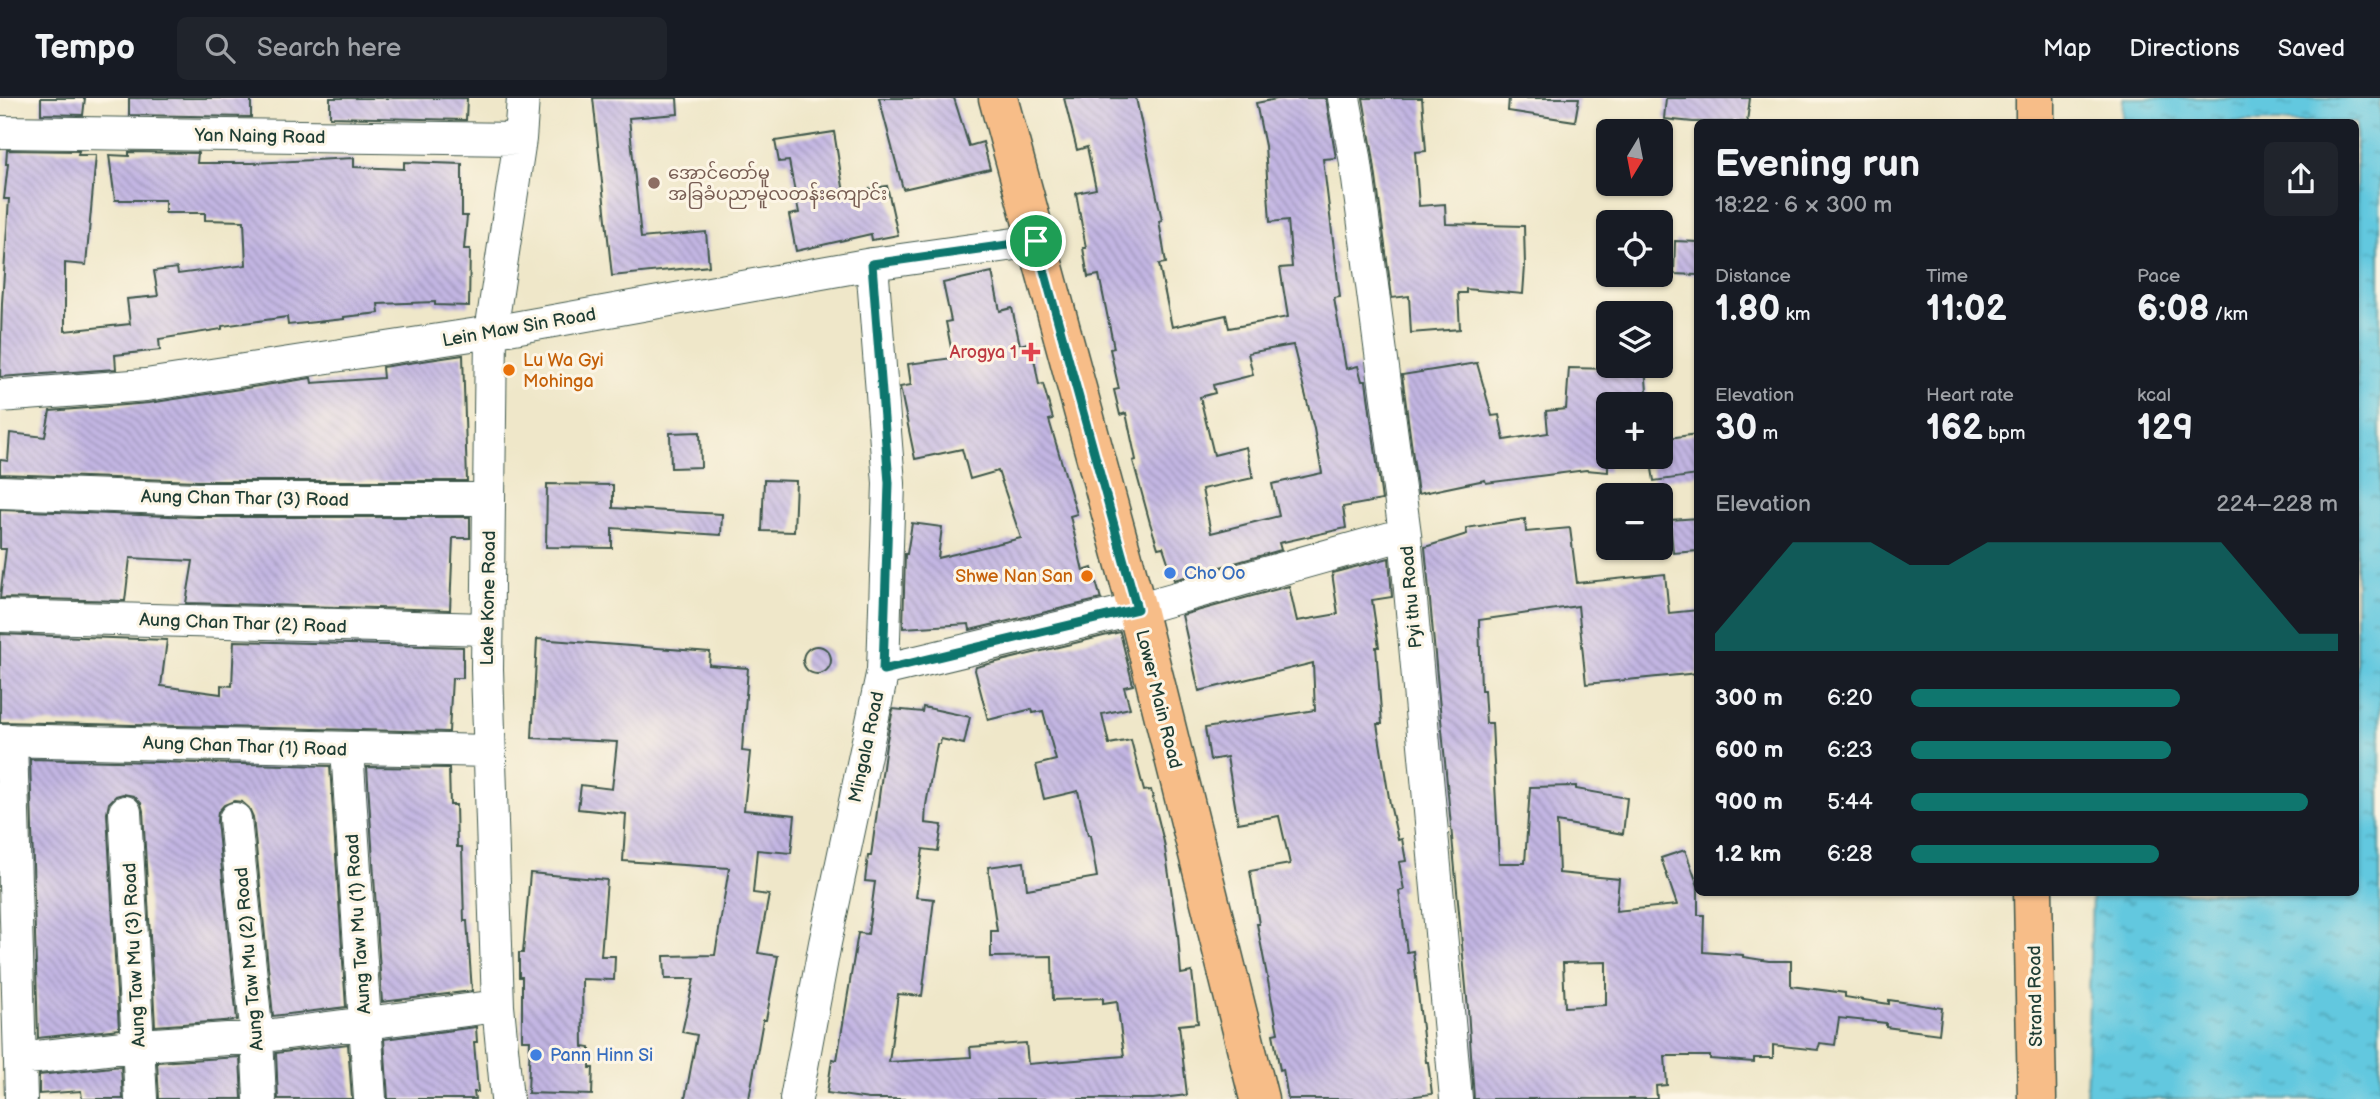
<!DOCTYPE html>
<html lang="en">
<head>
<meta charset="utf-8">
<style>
  body { margin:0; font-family:"Balsamiq Sans","Noto Sans Myanmar",sans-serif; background:#20242c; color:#f1f3f6; height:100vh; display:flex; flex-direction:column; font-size:26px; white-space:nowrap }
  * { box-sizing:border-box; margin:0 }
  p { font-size:23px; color:#9ea1a6 }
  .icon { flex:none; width:38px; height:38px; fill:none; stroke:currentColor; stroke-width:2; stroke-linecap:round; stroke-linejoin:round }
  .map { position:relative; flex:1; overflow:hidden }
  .panel { position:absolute; left:1694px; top:21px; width:665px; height:777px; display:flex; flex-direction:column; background:#171b24; border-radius:10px; box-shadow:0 2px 5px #0004 }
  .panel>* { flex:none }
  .needle { width:46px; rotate:190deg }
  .controls { position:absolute; left:1596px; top:21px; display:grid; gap:14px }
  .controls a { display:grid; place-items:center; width:77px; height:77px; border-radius:10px; background:#171b24; box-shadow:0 2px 5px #0004; font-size:35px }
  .pin { position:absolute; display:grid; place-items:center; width:60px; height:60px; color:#fff; margin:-30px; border:4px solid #fff; border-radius:50%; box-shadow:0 2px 7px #0007 }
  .round { display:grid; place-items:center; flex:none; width:74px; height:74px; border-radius:10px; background:#20242c }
  .head { display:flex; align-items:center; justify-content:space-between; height:119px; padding:0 21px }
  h1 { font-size:38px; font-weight:700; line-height:52px }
  .stats { display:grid; grid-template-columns:repeat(3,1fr); gap:10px; height:119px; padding:7px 21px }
  .stats div { display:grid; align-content:center }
  .stats b { font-size:35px; font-weight:700 }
  .stats small { font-size:19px; font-weight:400 }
  .stats p { font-size:19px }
  .chart { height:196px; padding:14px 21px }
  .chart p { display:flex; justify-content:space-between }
  .chart svg { width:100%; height:126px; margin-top:7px; fill:#0f766e; opacity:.7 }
  ul { padding:0 21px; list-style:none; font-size:23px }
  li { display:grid; grid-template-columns:112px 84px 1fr; align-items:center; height:52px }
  li i { height:18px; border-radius:9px; background:#0f766e }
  header { display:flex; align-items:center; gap:42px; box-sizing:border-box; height:98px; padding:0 35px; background:#171b24; border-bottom:2px solid #363941 }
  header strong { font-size:33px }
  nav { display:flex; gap:38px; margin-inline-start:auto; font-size:24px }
  .search { width:490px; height:63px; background:#20242c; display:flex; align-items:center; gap:18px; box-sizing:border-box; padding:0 24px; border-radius:10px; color:#9ea1a6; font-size:26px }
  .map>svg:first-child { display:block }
</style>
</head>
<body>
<header>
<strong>Tempo</strong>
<div class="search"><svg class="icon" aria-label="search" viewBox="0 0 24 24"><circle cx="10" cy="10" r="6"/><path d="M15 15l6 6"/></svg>Search here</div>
<nav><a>Map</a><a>Directions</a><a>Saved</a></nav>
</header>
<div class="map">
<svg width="2380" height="1001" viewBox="0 0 2380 1001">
  <defs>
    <pattern id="water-ripples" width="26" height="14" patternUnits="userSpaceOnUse" patternTransform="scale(1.75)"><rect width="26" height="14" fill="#62c8df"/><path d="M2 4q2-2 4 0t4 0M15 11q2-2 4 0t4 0" fill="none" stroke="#50a4b6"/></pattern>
    <pattern id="building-back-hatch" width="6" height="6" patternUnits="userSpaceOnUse" patternTransform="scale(1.75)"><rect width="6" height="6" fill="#c3b6e3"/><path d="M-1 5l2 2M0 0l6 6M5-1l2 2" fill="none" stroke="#9e95b9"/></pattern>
  </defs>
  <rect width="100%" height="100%" fill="#fcf5e5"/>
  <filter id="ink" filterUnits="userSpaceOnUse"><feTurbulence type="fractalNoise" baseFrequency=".0143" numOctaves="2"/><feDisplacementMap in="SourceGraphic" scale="14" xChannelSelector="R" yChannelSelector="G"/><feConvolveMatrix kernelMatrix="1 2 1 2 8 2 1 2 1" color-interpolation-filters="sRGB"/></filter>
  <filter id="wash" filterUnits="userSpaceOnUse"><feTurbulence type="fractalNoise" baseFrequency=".00686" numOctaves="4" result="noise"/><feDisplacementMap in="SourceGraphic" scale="28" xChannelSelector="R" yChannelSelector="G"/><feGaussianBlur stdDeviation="1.57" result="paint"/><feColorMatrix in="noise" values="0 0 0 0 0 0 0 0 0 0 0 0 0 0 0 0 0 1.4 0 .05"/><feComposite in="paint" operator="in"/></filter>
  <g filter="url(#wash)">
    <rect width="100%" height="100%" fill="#efe7c9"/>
    <!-- water -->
    <path fill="url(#water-ripples)" stroke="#40828a" stroke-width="2" d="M 2123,0 L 2380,0 L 2380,1001 L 2086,1001 L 2092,795 L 2356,794 L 2356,24 L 2122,24 Z"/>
    <g id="blocks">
      <!-- building -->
      <path fill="url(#building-back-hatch)" fill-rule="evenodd" d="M 41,0 L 85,0 L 83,17 L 41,16 Z
        M 129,0 L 251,0 L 251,19 L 129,17 Z
        M 330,0 L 467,0 L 466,22 L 330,19 Z
        M 593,0 L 677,0 L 678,16 L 629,20 L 641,140 L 706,134 L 709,168 L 612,178 Z
        M 879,0 L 954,0 L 969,48 L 983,44 L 990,71 L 903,91 Z
        M 1064,0 L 1136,0 L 1162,122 L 1159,123 L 1166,165 L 1159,166 L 1172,229 L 1226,217 L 1229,230 L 1288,219 L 1280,170 L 1292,169 L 1288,122 L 1270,124 L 1265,48 L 1256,5 L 1282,0 L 1326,0 L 1336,60 L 1323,61 L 1340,199 L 1334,200 L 1346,271 L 1358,268 L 1362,283 L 1366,283 L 1382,402 L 1343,409 L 1346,430 L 1279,445 L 1281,452 L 1174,482 L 1163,449 L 1158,450 L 1150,425 L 1133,363 L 1136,362 L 1126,315 L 1120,317 L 1114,292 L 1119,291 L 1110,251 L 1114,250 L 1099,177 L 1088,179 L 1083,150 L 1086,150 L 1076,95 L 1096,91 L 1087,49 L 1077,52 ZM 1293,247 L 1314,331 L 1322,375 L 1272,386 L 1279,418 L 1211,435 L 1202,391 L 1253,380 L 1246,349 L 1214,357 L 1200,299 L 1215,295 L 1213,287 L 1253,277 L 1248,255 Z
        M 1363,0 L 1422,0 L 1426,53 L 1415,54 L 1419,108 L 1445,106 L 1446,126 L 1524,128 L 1525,168 L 1523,196 L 1466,191 L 1466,195 L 1458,195 L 1460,231 L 1411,235 L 1409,198 L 1392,200 L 1373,57 Z
        M 1509,0 L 1579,0 L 1575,23 L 1508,13 Z
        M 1666,0 L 1750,0 L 1747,24 L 1693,24 L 1664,21 Z
        M 834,34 L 844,95 L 887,88 L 898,137 L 872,142 L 871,136 L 796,153 L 789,117 L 799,115 L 789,63 L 779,64 L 775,43 Z
        M 7,52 L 79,53 L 78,57 L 96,57 L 86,167 L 65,165 L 65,233 L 130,226 L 127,201 L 158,198 L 154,173 L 177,170 L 178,176 L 246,167 L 244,123 L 205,122 L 205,115 L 165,115 L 165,102 L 115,102 L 109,57 L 129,58 L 129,54 L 198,55 L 197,65 L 252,65 L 354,60 L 354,69 L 404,71 L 404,64 L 462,66 L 462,118 L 467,118 L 464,151 L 470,151 L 469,208 L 435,207 L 435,204 L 378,206 L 379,215 L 344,219 L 344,221 L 288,227 L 287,219 L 222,228 L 222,231 L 159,241 L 160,252 L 115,257 L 116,271 L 0,279 L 2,205 L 9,101 L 4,101 L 8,66 L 6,66 Z
        M 1675,143 L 1698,144 L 1698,177 L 1674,176 Z
        M 992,174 L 1000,213 L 1012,210 L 1020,247 L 1031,244 L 1039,287 L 1043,286 L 1053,321 L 1049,322 L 1077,416 L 1070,418 L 1083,473 L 1092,470 L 1101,501 L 970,532 L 969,526 L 903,530 L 905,456 L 907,456 L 912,425 L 942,429 L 938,460 L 1021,440 L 998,373 L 970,381 L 962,351 L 915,361 L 900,289 L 911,287 L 908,266 L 953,260 L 946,224 L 951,223 L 943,185 Z
        M 463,257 L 467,383 L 198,383 L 0,376 L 0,362 L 8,363 L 10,335 L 45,339 L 50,313 L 149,305 L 311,280 L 312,285 L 383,280 L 382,269 Z
        M 1477,265 L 1492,318 L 1499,317 L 1504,342 L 1548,335 L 1546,313 L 1566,311 L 1569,270 L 1614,271 L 1615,268 L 1645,268 L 1648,306 L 1608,306 L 1608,374 L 1586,372 L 1486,385 L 1485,382 L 1418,396 L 1402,277 Z
        M 700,334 L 701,369 L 671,370 L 670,335 Z
        M 1698,336 L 1698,377 L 1654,383 L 1650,359 L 1661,359 L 1661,341 Z
        M 764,382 L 796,383 L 794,434 L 762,433 Z
        M 547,386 L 613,387 L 613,410 L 722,416 L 721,437 L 612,430 L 612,450 L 546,449 Z
        M 0,412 L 197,419 L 470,419 L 470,440 L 453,440 L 450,512 L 186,505 L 193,463 L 130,460 L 125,503 L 0,500 L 6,451 L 0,451 Z
        M 1698,420 L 1698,453 L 1673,455 L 1670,422 Z
        M 1525,421 L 1526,434 L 1570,430 L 1577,485 L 1665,476 L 1669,515 L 1698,512 L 1698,575 L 1586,586 L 1578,508 L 1479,522 L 1481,592 L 1484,592 L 1486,625 L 1492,625 L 1499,765 L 1525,765 L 1530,689 L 1576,688 L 1576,691 L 1627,700 L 1623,736 L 1557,724 L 1559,775 L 1619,781 L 1616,813 L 1677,807 L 1661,760 L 1685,752 L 1698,788 L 1698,817 L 1704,817 L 1703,854 L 1743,857 L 1743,859 L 1769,863 L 1791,863 L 1791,888 L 1845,895 L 1845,899 L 1889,906 L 1889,902 L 1942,910 L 1939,936 L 1886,929 L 1886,925 L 1839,920 L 1835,947 L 1820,945 L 1818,952 L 1773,947 L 1773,960 L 1754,960 L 1754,964 L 1710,961 L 1710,958 L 1665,958 L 1667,987 L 1656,988 L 1657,1001 L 1474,1001 L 1468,911 L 1425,449 L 1467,436 L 1466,430 ZM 1606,864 L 1606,907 L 1565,909 L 1563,865 Z
        M 1389,460 L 1392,499 L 1372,502 L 1379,549 L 1376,549 L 1382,626 L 1377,626 L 1390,706 L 1398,742 L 1402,741 L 1406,763 L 1399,764 L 1404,792 L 1399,793 L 1407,854 L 1413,853 L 1426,964 L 1428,964 L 1432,996 L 1392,1001 L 1288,1001 L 1283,971 L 1280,972 L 1273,936 L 1278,935 L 1257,826 L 1259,826 L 1250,773 L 1290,766 L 1279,718 L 1238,725 L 1227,659 L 1210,662 L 1205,630 L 1315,612 L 1313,565 L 1199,593 L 1182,517 L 1289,488 L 1297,523 L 1338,516 L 1332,475 Z
        M 1120,534 L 1133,587 L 1124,589 L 1130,610 L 1102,616 L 1109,646 L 1131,642 L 1144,693 L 1151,692 L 1164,744 L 1178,837 L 1181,876 L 1192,874 L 1198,925 L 1179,927 L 1187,997 L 1153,1001 L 869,1001 L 827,995 L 832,961 L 837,962 L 858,835 L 868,836 L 875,784 L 865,783 L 868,758 L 871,758 L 886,647 L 893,611 L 922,614 L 923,609 L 970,619 L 964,646 L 941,641 L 940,646 L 937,646 L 926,707 L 925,725 L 942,727 L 938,753 L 923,751 L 916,799 L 934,801 L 922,898 L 898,896 L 889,964 L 971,959 L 970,949 L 1026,945 L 1028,966 L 1124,958 L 1117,903 L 1103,905 L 1103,900 L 1053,902 L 1052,858 L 991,859 L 991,833 L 997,833 L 988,769 L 1024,764 L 1027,791 L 1097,779 L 1090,737 L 1088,737 L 1078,693 L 1044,701 L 1036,667 L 1056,662 L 1043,613 L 1033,615 L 1032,611 L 988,622 L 975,572 L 976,569 Z
        M 0,536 L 167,542 L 161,588 L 221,596 L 221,587 L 232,588 L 234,543 L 463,549 L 463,580 L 452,580 L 449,634 L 0,624 Z
        M 537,541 L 710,554 L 709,567 L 748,570 L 742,653 L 750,654 L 744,712 L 795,717 L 791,755 L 757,752 L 753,795 L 769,797 L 758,855 L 778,858 L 766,922 L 763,922 L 749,1001 L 685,1001 L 697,937 L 682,934 L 694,881 L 665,881 L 664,858 L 715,857 L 729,770 L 623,763 L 626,716 L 578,711 L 581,687 L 612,691 L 617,644 L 532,640 Z
        M803 562a14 14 0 1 1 28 0a14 14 0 1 1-28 0Z
        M 30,661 L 330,668 L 346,909 L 273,918 L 253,719 L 249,710 L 242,704 L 234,703 L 224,707 L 218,714 L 217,723 L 237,922 L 155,928 L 143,713 L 141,705 L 134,698 L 123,696 L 116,698 L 109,705 L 107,715 L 119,931 L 38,940 Z
        M 367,669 L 449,670 L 450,707 L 456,707 L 457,749 L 462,749 L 464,823 L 467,823 L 472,893 L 382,904 Z
        M 530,775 L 607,782 L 601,858 L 615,858 L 614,882 L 582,881 L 583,949 L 590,950 L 590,970 L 593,970 L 592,997 L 528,995 L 530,942 L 522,942 L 522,879 L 519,879 L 519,855 L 523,855 Z
        M 476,929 L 477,944 L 474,944 L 478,994 L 474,994 L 475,1001 L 388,1001 L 384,941 Z
        M 348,946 L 352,1001 L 278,1001 L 276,955 Z
        M 240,959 L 242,1001 L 159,1001 L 157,964 Z
        M 121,968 L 123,1001 L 82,1001 L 81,993 L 39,996 L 39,977 Z"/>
    </g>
  </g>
  <g filter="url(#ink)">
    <use href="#blocks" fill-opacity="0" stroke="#3e564a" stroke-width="2"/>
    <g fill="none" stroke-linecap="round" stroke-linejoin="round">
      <defs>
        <path id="minor" d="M 1344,0 L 1355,59 L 1405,436 L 1456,1001
          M 0,34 L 520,41
          M 0,298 L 146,287 L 491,234 L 872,166 L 1036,143
          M 0,394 L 198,401 L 489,401
          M 0,518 L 487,531
          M 883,572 L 1137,511 L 1405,436
          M 0,642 L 490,653
          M 11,642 L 21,1001
          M 347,651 L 370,1001
          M 125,714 L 141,1001
          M 235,721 L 257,939 L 260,1001
          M 20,961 L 140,947 L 257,939 L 498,908
          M 507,1001 L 498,908 L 487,571 L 491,234 L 520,41 L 523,0
          M 796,1001 L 825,845 L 883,572 L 889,385 L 872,166"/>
        <path id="major" d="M 998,0 L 1137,511 L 1259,1001
          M 2035,24 L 2035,0
          M 2033,794 L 2037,1001"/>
      </defs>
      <!-- minor casing -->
      <use href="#minor" stroke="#3e564a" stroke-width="34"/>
      <!-- major casing -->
      <use href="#major" stroke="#3e564a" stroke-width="41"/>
      <!-- minor -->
      <use href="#minor" stroke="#fff" stroke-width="32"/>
      <!-- major -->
      <use href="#major" stroke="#f7bd88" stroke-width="38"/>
    </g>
  </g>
  <g fill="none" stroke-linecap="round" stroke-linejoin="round" filter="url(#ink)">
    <defs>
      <path id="route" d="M 1036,143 L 1137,511 L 883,572 L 889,385 L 872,166 Z"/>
    </defs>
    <!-- route casing -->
    <use href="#route" stroke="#fff" stroke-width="14"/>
    <!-- route -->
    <use href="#route" stroke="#0f766e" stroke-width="9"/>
  </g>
  <!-- markers -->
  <circle fill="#8d6e63" stroke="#fcf5e5" stroke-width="2.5" cx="654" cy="85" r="7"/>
  <path fill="#e0444e" stroke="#fcf5e5" stroke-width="2.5" d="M1027.5 243.5h7v7h7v7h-7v7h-7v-7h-7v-7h7z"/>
  <g fill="#e8710a" stroke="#fcf5e5" stroke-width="2.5">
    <circle cx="509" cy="272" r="7"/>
    <circle cx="1087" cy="478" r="7"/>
  </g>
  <g fill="#3f7fe0" stroke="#fcf5e5" stroke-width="2.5">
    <circle cx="1170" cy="475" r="7"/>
    <circle cx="536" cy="957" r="7"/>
  </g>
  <g text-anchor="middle" stroke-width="6" stroke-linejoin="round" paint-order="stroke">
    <!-- street labels -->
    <g font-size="18" fill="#1f3d34" stroke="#fcf5e5">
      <text transform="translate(260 38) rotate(1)" y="6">Yan Naing Road</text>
      <text transform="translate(519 229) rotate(-10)" y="6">Lein Maw Sin Road</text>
      <text transform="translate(245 400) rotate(1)" y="6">Aung Chan Thar (3) Road</text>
      <text transform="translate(1411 499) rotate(-95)" y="6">Pyi thu Road</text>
      <text transform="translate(488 500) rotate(-89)" y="6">Lake Kone Road</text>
      <text transform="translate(243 525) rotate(2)" y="6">Aung Chan Thar (2) Road</text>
      <text transform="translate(1159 601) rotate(76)" y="6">Lower Main Road</text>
      <text transform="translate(245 648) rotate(2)" y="6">Aung Chan Thar (1) Road</text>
      <text transform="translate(866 649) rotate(-78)" y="6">Mingala Road</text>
      <text transform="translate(358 826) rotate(-94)" y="6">Aung Taw Mu (1) Road</text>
      <text transform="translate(134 857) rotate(-93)" y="6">Aung Taw Mu (3) Road</text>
      <text transform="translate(249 861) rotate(-95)" y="6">Aung Taw Mu (2) Road</text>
      <text transform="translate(2035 898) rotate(-91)" y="6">Strand Road</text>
    </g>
    <!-- education labels -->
    <g font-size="18" fill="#785e54" stroke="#fcf5e5" text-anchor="start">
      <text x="668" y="81">အောင်တော်မူ<tspan x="668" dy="21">အခြခံပညာမူလတန်းကျောင်း</tspan></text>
    </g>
    <!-- health labels -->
    <g font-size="18" fill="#be3a42" stroke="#fcf5e5" text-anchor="end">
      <text x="1017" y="260">Arogya 1</text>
    </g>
    <!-- food labels -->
    <g font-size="18" fill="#c56008" stroke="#fcf5e5" text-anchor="start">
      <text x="523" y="268">Lu Wa Gyi<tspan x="523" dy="21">Mohinga</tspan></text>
      <text x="1073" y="484" text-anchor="end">Shwe Nan San</text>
    </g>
    <!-- shop labels -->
    <g font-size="18" fill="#366cbe" stroke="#fcf5e5" text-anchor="start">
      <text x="1184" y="481">Cho Oo</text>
      <text x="550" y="963">Pann Hinn Si</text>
    </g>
  </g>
</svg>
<div class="controls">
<a><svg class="needle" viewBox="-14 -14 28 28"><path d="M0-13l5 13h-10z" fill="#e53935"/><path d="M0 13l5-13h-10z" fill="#9ea1a6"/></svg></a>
<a><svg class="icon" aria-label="locate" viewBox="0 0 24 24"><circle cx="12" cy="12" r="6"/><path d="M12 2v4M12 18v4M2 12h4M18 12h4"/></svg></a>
<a><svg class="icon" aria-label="layers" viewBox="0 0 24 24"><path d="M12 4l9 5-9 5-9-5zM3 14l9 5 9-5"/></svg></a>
<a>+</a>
<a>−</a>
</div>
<div class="pin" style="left:1036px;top:143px;background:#1e9e55"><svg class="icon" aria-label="arrive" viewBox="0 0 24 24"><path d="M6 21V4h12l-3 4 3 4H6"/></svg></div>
<section class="panel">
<div class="head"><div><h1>Evening run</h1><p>18:22 · 6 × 300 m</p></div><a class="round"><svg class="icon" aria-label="share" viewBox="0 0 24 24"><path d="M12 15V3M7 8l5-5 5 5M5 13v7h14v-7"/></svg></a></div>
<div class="stats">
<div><p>Distance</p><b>1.80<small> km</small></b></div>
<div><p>Time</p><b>11:02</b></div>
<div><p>Pace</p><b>6:08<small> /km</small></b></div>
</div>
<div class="stats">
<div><p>Elevation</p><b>30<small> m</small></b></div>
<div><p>Heart rate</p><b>162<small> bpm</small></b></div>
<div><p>kcal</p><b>129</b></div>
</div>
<div class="chart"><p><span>Elevation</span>224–228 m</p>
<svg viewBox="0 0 160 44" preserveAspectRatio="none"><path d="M0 44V38L10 22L20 6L30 6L40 6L50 14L60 14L70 6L80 6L90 6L100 6L110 6L120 6L130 6L140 22L150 38L160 38V44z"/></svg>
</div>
<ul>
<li><b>300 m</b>6:20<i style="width:63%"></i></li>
<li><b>600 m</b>6:23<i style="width:61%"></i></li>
<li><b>900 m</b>5:44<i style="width:93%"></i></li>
<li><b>1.2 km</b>6:28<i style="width:58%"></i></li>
</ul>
</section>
</div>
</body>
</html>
